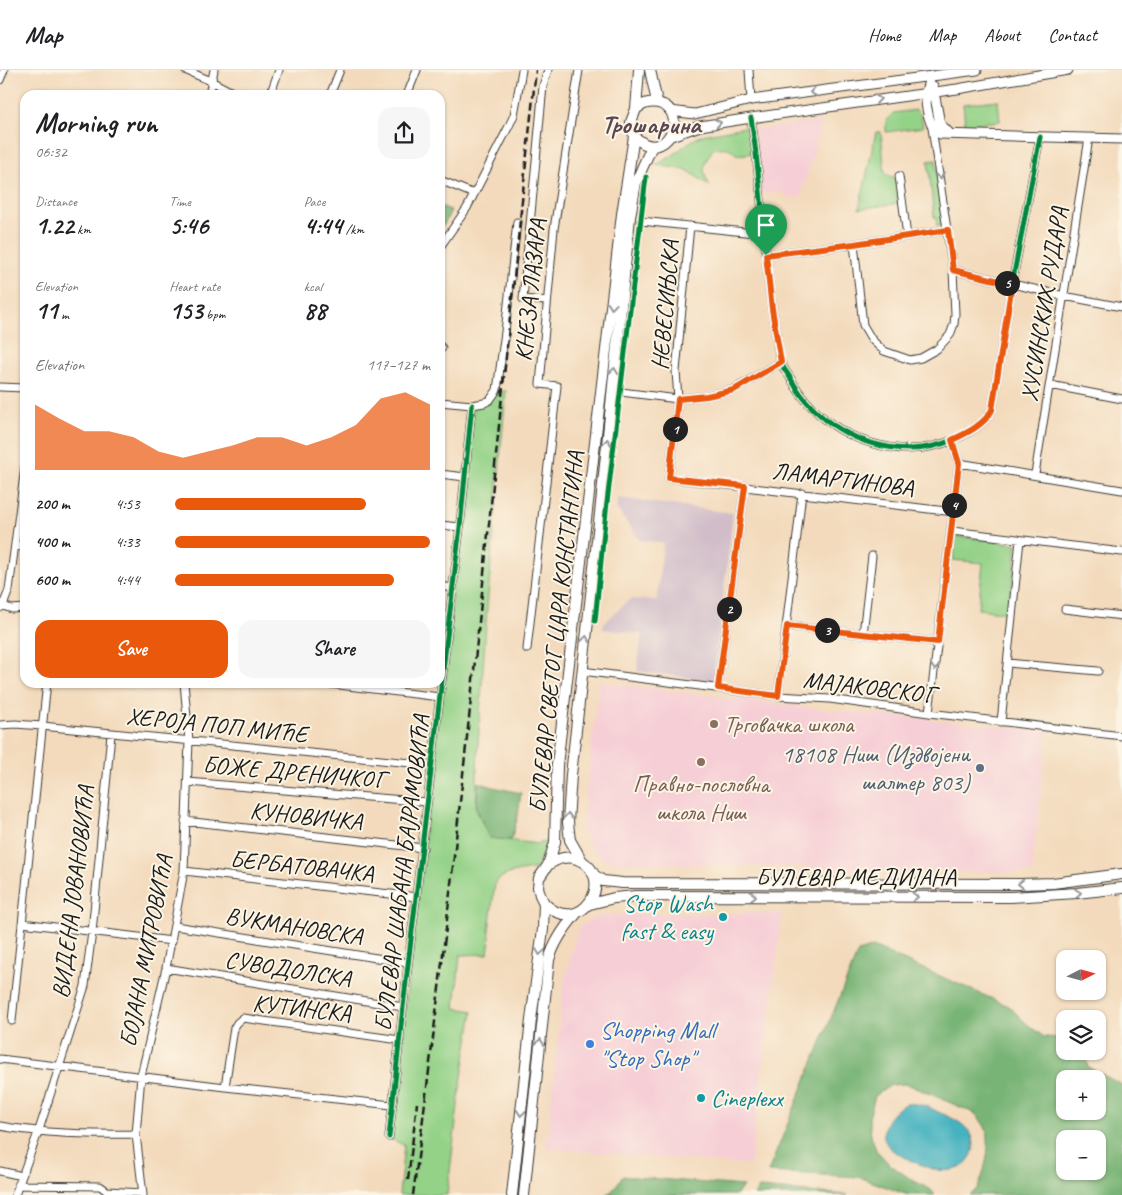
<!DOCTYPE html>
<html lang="en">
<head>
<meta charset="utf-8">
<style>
  body { margin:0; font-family:Caveat,sans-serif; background:#f6f6f6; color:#202124; height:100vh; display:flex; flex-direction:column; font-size:19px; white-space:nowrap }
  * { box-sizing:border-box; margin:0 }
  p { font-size:16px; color:#757577 }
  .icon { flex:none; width:28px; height:28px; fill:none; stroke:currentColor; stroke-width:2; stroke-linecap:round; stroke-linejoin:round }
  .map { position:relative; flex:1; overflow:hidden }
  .drawer { position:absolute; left:20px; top:20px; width:425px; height:598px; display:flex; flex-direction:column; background:#fff; border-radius:15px; box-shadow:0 1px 4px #0004 }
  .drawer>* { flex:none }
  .needle { width:32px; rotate:84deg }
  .fabs { position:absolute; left:1056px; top:880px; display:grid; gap:10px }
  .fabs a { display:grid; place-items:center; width:50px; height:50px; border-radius:10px; background:#fff; box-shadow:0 1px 4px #0004; font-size:25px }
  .pin { position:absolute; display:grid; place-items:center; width:42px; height:42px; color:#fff; margin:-51px -21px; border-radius:50% 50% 50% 0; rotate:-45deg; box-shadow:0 0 5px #0007 }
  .pin .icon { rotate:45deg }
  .km { position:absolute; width:25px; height:25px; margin:-12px; border-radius:50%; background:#222; color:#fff; font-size:14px; line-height:25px; text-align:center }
  .round { display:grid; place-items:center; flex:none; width:52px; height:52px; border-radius:15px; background:#f6f6f6 }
  .head { display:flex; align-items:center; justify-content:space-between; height:85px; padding:0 15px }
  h1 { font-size:28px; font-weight:800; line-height:38px }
  .stats { display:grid; grid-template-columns:repeat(3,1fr); gap:8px; height:85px; padding:5px 15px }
  .stats div { display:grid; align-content:center }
  .stats b { font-size:25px; font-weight:800 }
  .stats small { font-size:14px; font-weight:400 }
  .stats p { font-size:14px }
  .chart { height:140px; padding:10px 15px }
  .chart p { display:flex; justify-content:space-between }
  .chart svg { width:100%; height:90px; margin-top:5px; fill:#ea580c; opacity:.7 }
  .primary-button { display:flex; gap:10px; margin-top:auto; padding:10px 15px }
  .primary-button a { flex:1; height:58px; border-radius:15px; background:#ea580c; color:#fff; font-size:20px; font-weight:800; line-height:58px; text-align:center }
  .primary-button a+a { background:#f6f6f6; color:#202124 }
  ul { padding:0 15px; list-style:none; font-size:16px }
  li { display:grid; grid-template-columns:80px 60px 1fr; align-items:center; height:38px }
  li i { height:12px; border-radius:6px; background:#ea580c }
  header { display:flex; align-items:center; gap:30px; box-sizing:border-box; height:70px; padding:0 25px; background:#fff; border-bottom:1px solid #e0e0e0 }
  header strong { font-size:24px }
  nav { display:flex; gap:28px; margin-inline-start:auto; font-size:18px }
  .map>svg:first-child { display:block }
</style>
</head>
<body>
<header>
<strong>Map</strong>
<nav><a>Home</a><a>Map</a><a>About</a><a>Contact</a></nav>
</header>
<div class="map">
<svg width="1122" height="1125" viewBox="0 0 1122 1125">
  <rect width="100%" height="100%" fill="#fcf5e5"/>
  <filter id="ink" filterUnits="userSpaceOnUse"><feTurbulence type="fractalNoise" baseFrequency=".02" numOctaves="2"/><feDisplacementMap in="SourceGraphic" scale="10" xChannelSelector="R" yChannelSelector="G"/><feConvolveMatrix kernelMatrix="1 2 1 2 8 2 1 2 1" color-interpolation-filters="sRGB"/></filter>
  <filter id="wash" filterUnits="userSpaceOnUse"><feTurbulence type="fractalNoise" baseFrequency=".0096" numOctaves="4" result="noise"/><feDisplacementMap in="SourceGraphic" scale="20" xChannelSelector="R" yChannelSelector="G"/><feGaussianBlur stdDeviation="1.12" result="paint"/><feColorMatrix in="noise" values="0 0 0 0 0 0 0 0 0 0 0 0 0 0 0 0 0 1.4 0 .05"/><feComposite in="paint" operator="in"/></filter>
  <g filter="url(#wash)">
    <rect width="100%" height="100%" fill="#f3dabc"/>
    <!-- built -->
    <path fill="#f6cfd6" d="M 822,51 L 801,127 L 785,128 L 784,121 L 762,124 L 755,60 Z
      M 599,612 L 819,639 L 1047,661 L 1032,803 L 612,792 L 599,786 L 589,774 L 582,757 Z
      M 782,843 L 750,1095 L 546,1078 L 564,912 L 576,864 L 582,855 L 596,847 L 622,844 Z"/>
    <!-- industrial -->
    <path fill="#d1bdc9" d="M 618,428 L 733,443 L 713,611 L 637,601 L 642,564 L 603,559 L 604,553 L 630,529 L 657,530 L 663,473 L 640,470 L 616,438 Z"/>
    <!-- green -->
    <path fill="#94d288" stroke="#587752" d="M 998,30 L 1000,51 L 965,55 L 963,34 Z
      M 916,40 L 921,45 L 923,57 L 886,62 L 886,51 L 893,43 Z
      M 750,56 L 753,83 L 737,85 C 730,76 724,77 713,79 C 703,95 701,99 710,116 L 687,100 L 656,95 L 672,86 L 688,73 L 702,65 Z
      M 876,62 L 881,62 L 885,104 L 895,108 L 899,133 L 859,139 Z
      M 936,90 L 944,155 L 937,156 L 936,147 L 934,147 L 928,91 Z
      M 497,321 L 506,321 L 487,538 L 478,674 L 476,739 L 489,768 L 538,774 L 547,771 L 537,798 C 524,801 503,802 495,813 L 489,860 L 490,867 L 488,884 L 460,885 L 455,938 L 473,941 L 460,1019 L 447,1125 L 399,1125 L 404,1075 L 390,1069 L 473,336 L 484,334 Z
      M 956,466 L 1017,474 L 1009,543 L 978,539 L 983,493 L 953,490 Z"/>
    <!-- forest -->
    <path fill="#77b474" stroke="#4a6848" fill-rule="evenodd" d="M 440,136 L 451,140 L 444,155 L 440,154 Z
      M 478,712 L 493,717 L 521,723 L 518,746 L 511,770 L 489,768 L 477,739 Z
      M 873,877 L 1009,936 L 1027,954 L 1044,967 L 1065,968 L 1065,981 L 1084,981 L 1088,997 L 1122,1015 L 1122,1125 L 969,1125 C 972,1123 976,1121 978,1117 C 984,1105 991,1076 987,1062 C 985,1055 979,1048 974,1043 L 907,1014 L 891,1015 L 875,1026 L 869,1048 L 871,1065 L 876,1080 L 888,1093 L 912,1110 L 930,1119 L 935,1125 L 908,1125 L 859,1107 L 768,1102 L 858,882 ZM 1065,1009 L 1098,1009 L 1098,1041 L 1065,1041 ZM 1065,1069 L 1098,1069 L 1098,1101 L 1065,1101 Z
      M 623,1106 L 743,1116 L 737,1125 L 605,1125 L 612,1121 Z
      M 759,1118 L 847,1125 L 848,1125 L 754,1125 Z"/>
    <!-- water -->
    <path fill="#45b2c0" stroke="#30676e" d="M 905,1034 C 910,1034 916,1033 921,1035 C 927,1036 933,1039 938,1042 C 956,1049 981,1061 972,1084 C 970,1089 965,1095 960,1098 C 952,1101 945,1101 937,1100 C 927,1098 895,1085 889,1077 C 875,1061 891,1042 905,1034 Z"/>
  </g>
  <g filter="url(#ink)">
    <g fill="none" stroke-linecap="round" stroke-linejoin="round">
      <defs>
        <path id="minor" d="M 185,0 L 211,11 L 238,25
          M 749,0 L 751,30
          M 0,10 L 4,0
          M 209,25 L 214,0
          M 270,25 L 279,0
          M 330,25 L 340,0
          M 407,25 L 417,0
          M 751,48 C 760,103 763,159 769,214 C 771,233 774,251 777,270 C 778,277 779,286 781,293 C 783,298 788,304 791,309 C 815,352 860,378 909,379 C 936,379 979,365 992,340 L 1012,214 L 1040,67
          M 899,106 L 907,166
          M 440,110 L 474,124
          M 641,151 L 764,164
          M 690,156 L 676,301 L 678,329 L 669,408 L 954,442
          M 854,174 L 863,255 L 872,270 L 884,281 L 910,290 L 921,288 L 937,279 L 950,265 L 954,254 L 955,244 L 953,200 L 932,58
          M 440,177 L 467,138 L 509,56 L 514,45 L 522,0
          M 766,185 L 854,174 L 948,160
          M 953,200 L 1064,226 L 1122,237
          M 546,231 L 523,229 L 543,16 L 548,0
          M 440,276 L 442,278
          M 1050,315 L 1122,329
          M 0,317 L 25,318
          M 621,322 L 678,329 L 707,326 L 733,320 L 781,292
          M 440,332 L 472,335 L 484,333 L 490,330 L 497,320 L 505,262 L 517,152
          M 959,393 L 1122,420
          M 440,404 L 465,407
          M 1035,404 L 1089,68
          M 440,455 L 460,457
          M 952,461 L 1122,482
          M 15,475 L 25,477
          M 440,516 L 453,518
          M 0,535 L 12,539 L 25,538
          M 0,538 L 4,533 L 9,520 L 25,397
          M 1065,539 L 1122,546
          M 787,556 L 938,572
          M 863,564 L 872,486
          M 527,579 L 557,316 L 540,314 L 554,159 L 579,0
          M 1008,593 L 1098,601
          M 582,601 L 778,626 L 830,629 L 929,643 L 1122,666
          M 314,612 L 440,627
          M 718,618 L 745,416
          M 778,626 L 802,423
          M 929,643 L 959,393 L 952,371
          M 1001,652 L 1020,470
          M 0,655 L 15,654 L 42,656 L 431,695
          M 188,712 L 427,732
          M 185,751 L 423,778
          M 184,801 L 417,827
          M 22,853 L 172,871
          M 175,856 L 408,893
          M 166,898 L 403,937
          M 12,951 L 47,612
          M 0,989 L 225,1017 L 392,1035
          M 225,1017 L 234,958 L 237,953 L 243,948 L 400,970
          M 0,1056 C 45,1064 90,1065 136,1064
          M 389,1067 L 403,937 L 460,457 L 472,335
          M 0,1101 L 22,1106
          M 18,1115 L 100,1116 L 107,1121 L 142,1123
          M 15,1125 L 39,1060 L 85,916 L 92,862 L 111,664
          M 143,1125 L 136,1064 L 141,1006 L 166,898 L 184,801 L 189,671 L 184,612"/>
        <path id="tertiary" d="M 931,6 C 929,11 927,17 926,22 C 925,35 929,59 940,64 L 1122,69
          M 933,16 L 940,54 L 950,64
          M 670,41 L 695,44 L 751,30 L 977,0
          M 671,66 L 700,56 L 751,48 L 957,19 L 1068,0"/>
        <path id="secondary" d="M 650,0 L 657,32
          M 634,66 C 665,98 692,41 658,33 C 649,31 642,34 636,39
          M 582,791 L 570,770 L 569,762 L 568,752 L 571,705 L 601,434 L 630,147 L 636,112 L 652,76
          M 594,805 L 603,811 L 622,813 L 1020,814 L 1053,813 L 1122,804
          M 544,833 C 581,870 619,806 577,789 C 566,785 557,789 548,795
          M 590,834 L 614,828 L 636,826 L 1011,827 L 1077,823 L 1122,818
          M 512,1125 L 531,950 L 543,859 L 544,833 L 540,825 L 538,817 L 539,808 L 548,795 L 555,772 L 557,695 L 622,144 L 634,66 L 631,52 L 636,39 L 639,0
          M 524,1125 L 549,890 C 554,872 564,858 576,844"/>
      </defs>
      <!-- minor casing -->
      <use href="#minor" stroke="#3c3834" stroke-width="9"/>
      <!-- tertiary casing -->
      <use href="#tertiary" stroke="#3c3834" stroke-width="11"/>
      <!-- secondary casing -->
      <use href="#secondary" stroke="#3c3834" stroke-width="12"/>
      <!-- minor -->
      <use href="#minor" stroke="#fff" stroke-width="7"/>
      <!-- tertiary -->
      <use href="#tertiary" stroke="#fff" stroke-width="9"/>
      <!-- secondary -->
      <use href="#secondary" stroke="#fff" stroke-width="10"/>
      <!-- rail -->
      <path stroke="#1c1c1c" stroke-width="2.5" stroke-dasharray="8 4" stroke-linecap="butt" d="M 408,1110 L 417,1033
        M 413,1125 C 463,751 495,375 536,0"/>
      <defs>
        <path id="cycleway" d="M 751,48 C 760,103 763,159 769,214 C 771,233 774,251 777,270 C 778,277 779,286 781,293 C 783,298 788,304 791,309 C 815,352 860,378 909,379 C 936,379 979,365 992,340 L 1012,214 L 1040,67
          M 595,551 L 606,441 L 646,107
          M 389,1067 L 403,937 L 460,457 L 472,335"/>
      </defs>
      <!-- cycleway casing -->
      <use href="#cycleway" stroke="#fcf5e5" stroke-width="8"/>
      <!-- cycleway -->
      <use href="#cycleway" stroke="#00873e" stroke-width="5"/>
    </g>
    <!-- one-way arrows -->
    <defs><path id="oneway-chevron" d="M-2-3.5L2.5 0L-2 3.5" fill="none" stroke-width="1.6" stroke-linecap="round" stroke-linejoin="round" transform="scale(1.25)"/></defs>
    <g stroke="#999">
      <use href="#oneway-chevron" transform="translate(813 22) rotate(172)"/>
      <use href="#oneway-chevron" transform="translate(878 29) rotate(-8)"/>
      <use href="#oneway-chevron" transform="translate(718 53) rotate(-10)"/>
      <use href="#oneway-chevron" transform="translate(940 106) rotate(81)"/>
      <use href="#oneway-chevron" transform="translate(612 236) rotate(96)"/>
      <use href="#oneway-chevron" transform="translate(614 301) rotate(-84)"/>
      <use href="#oneway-chevron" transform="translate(607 372) rotate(-85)"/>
      <use href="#oneway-chevron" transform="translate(586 569) rotate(-83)"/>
      <use href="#oneway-chevron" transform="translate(935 597) rotate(97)"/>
      <use href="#oneway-chevron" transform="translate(568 746) rotate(-88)"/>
      <use href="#oneway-chevron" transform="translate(1021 814) rotate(179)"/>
      <use href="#oneway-chevron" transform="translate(1078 823) rotate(-5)"/>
      <use href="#oneway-chevron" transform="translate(753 826)"/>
      <use href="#oneway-chevron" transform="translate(915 827)"/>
      <use href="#oneway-chevron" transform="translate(540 882) rotate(98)"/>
      <use href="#oneway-chevron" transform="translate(540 972) rotate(-84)"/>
      <use href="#oneway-chevron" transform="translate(521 1043) rotate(96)"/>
    </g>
  </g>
  <g fill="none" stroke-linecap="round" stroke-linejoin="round" filter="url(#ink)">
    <defs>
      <path id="route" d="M 948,160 L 953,200 L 1012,214 L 992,340 C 984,355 967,363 952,370 L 959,393 L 938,572 L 787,556 L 778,626 L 718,618 L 745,416 L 669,408 L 678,329 L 707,326 L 734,320 L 781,292 L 772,239 L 766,185 L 854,174 Z"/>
    </defs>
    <!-- route casing -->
    <use href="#route" stroke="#fff" stroke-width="10"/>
    <!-- route -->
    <use href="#route" stroke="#ea580c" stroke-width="6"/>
  </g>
  <!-- markers -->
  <g fill="#8d6e63" stroke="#fcf5e5" stroke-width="2">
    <circle cx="714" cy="654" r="5"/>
    <circle cx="701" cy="692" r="5"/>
  </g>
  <circle fill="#5c6f8a" stroke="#fcf5e5" stroke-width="2" cx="980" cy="698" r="5"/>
  <g fill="#0f9aa8" stroke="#fcf5e5" stroke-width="2">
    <circle cx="723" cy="847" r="5"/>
    <circle cx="701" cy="1028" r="5"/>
  </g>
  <circle fill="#3f7fe0" stroke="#fcf5e5" stroke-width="2" cx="590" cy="974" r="5"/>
  <g text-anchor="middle" stroke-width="4" stroke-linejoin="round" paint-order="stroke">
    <!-- street labels -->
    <g font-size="24" fill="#1c1c1c" stroke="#fcf5e5">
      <text transform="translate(530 220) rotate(-84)" y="8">КНЕЗА ЛАЗАРА</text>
      <text transform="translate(1044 234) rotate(-81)" y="8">ХУСИНСКИХ РУДАРА</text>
      <text transform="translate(665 235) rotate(-85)" y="8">НЕВЕСИЊСКА</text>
      <text transform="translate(843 409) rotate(7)" y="8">ЛАМАРТИНОВА</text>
      <text transform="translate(556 562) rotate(-84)" y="8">БУЛЕВАР СВЕТОГ ЦАРА КОНСТАНТИНА</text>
      <text transform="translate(869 617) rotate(7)" y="8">МАЈАКОВСКОГ</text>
      <text transform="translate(217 655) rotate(6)" y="8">ХЕРОЈА ПОП МИЋЕ</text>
      <text transform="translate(294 702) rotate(5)" y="8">БОЖЕ ДРЕНИЧКОГ</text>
      <text transform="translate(306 746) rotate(6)" y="8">КУНОВИЧКА</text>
      <text transform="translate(302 796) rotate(6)" y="8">БЕРБАТОВАЧКА</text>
      <text transform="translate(402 803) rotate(-83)" y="8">БУЛЕВАР ШАБАНА БАЈРАМОВИЋА</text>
      <text x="856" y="815">БУЛЕВАР МЕДИЈАНА</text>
      <text transform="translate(73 822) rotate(-83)" y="8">ВИДЕНА ЈОВАНОВИЋА</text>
      <text transform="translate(294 856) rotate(9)" y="8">ВУКМАНОВСКА</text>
      <text transform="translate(146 881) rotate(-79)" y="8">БОЈАНА МИТРОВИЋА</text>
      <text transform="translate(288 899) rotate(9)" y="8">СУВОДОЛСКА</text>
      <text transform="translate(302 938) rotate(6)" y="8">КУТИНСКА</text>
    </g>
    <!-- education labels -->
    <g font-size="24" fill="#785e54" stroke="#fcf5e5" text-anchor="start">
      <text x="724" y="662">Трговачка школа</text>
      <text x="701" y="722" text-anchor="middle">Правно-пословна<tspan x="701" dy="28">школа Ниш</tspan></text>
    </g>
    <!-- service labels -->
    <g font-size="24" fill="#4e5e75" stroke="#fcf5e5" text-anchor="end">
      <text x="970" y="692">18108 Ниш (Издвојени<tspan x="970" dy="28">шалтер 803)</tspan></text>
    </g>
    <!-- culture labels -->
    <g font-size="24" fill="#0d838f" stroke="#fcf5e5" text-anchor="end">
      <text x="713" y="841">Stop Wash<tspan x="713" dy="28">fast &amp; easy</tspan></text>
      <text x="711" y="1036" text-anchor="start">Cineplexx</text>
    </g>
    <!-- shop labels -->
    <g font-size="24" fill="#366cbe" stroke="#fcf5e5" text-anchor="start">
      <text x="600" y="968">Shopping Mall<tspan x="600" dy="28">"Stop Shop"</tspan></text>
    </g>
    <!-- quarter labels -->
    <g font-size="26" font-weight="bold" fill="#594754" stroke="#fcf5e5">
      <text x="651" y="63">Трошарина</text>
    </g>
  </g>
</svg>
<div class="fabs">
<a><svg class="needle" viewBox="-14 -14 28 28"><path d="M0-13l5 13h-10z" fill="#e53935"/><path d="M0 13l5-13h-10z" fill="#757577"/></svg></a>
<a><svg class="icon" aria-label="layers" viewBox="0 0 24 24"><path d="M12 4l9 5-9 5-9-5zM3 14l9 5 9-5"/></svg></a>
<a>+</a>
<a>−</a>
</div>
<div class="pin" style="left:766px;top:185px;background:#1e9e55"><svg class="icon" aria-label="arrive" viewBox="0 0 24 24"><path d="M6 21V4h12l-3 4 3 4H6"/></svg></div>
<b class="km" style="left:675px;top:359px">1</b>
<b class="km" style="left:729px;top:539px">2</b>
<b class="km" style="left:827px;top:560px">3</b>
<b class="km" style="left:954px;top:435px">4</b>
<b class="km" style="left:1007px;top:213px">5</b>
<section class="drawer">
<div class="head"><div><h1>Morning run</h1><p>06:32</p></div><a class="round"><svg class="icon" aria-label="share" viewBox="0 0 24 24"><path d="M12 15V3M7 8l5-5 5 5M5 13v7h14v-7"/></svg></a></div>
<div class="stats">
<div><p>Distance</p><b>1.22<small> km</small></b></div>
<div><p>Time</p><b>5:46</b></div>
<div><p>Pace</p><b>4:44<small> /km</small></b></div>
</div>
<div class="stats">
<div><p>Elevation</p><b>11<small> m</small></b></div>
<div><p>Heart rate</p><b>153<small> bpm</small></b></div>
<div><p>kcal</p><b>88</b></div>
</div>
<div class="chart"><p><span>Elevation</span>117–127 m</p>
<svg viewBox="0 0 160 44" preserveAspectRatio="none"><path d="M0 44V12L10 19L20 25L30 25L40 28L50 35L60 38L70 35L80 32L90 28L100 28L110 32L120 28L130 22L140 9L150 6L160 12V44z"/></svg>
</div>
<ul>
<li><b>200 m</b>4:53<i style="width:75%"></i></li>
<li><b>400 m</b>4:33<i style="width:100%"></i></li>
<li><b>600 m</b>4:44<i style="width:86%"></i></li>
</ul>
<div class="primary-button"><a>Save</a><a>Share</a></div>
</section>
</div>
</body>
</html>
